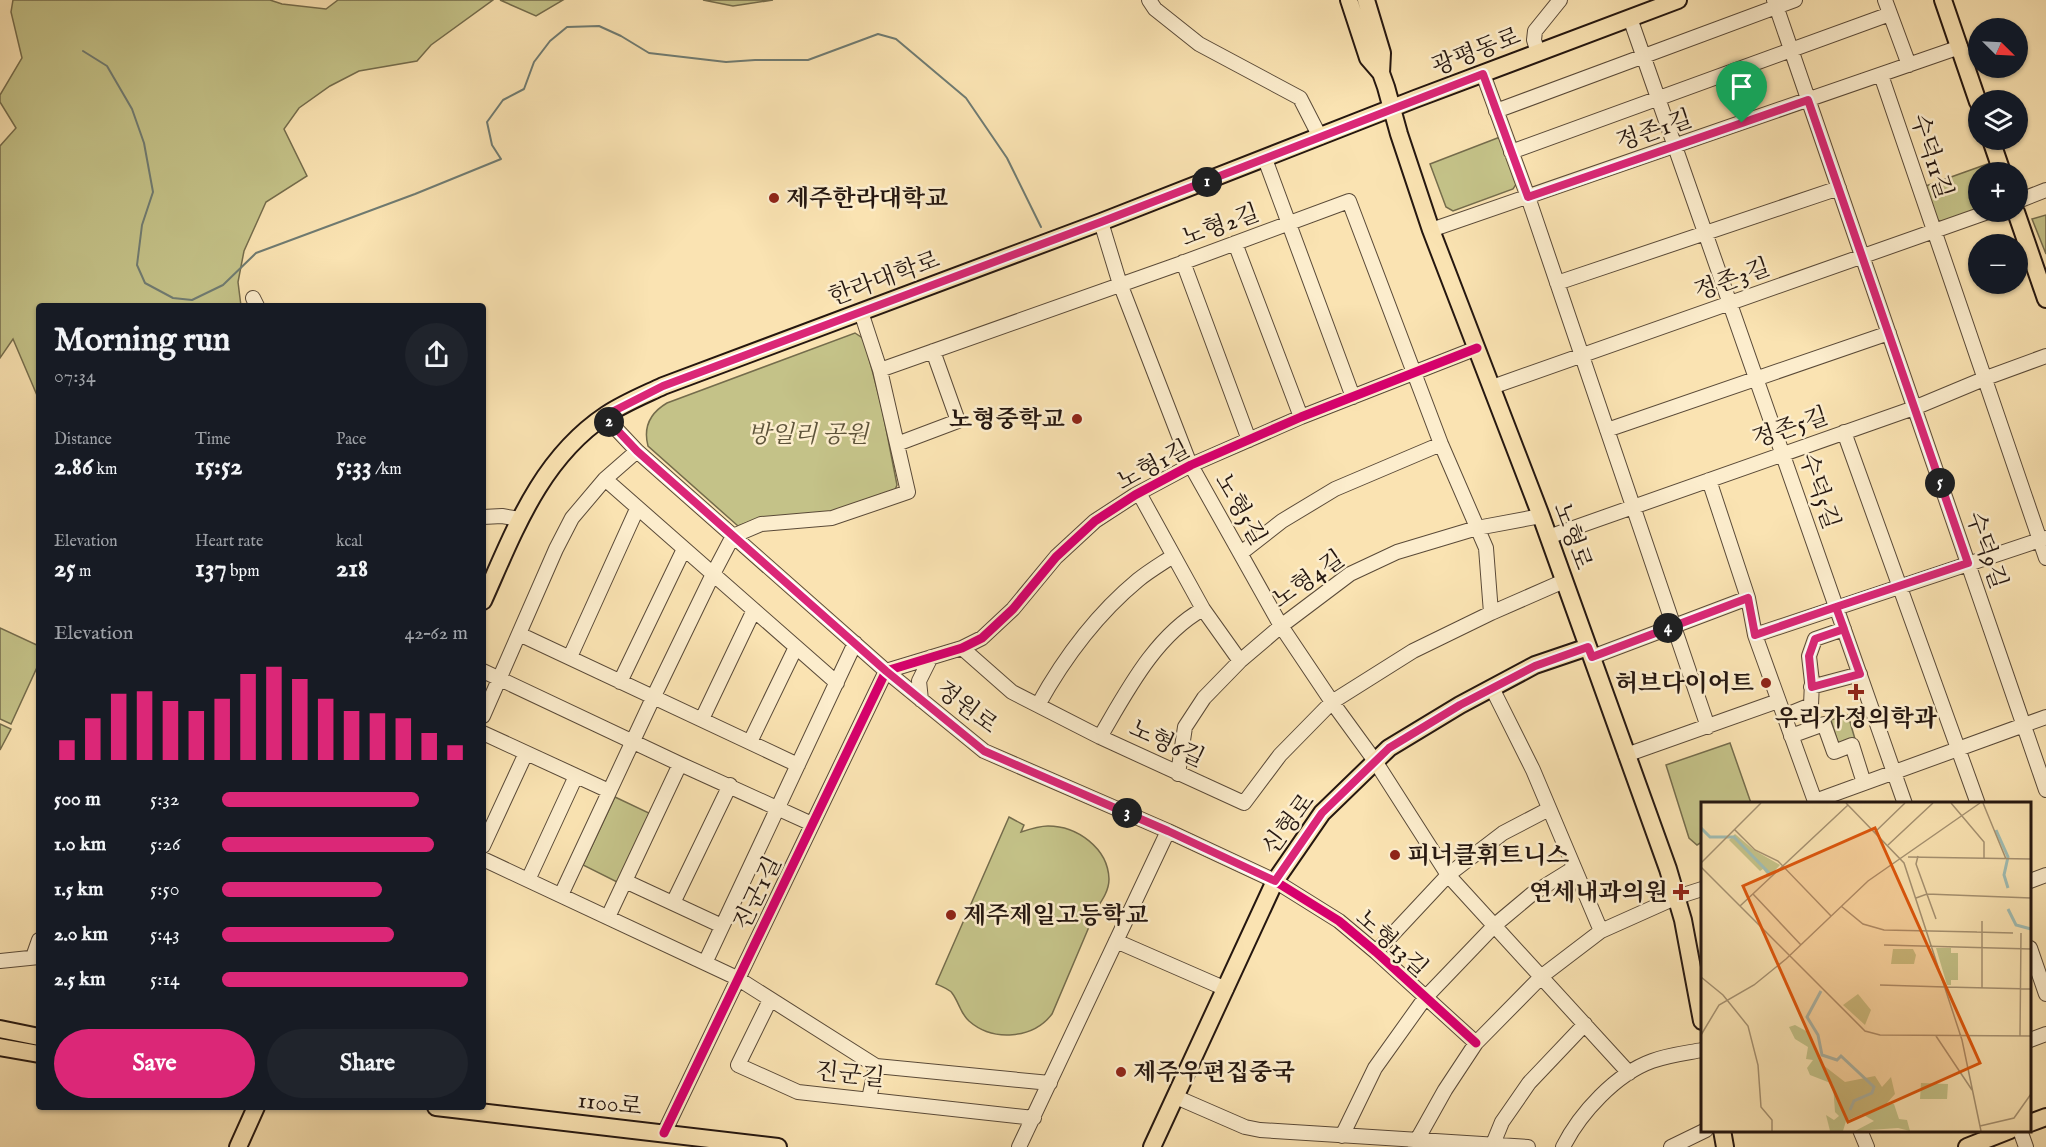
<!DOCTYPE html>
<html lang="en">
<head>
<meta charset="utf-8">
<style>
  body { margin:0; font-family:"IM FELL English","Noto Serif KR",serif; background:#20242c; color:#f1f3f6; height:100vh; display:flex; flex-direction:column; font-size:22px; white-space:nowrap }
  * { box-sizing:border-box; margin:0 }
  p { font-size:20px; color:#9ea1a6 }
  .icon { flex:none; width:33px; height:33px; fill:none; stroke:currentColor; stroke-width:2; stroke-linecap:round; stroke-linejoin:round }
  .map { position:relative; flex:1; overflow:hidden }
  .side { position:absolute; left:36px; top:303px; width:450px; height:807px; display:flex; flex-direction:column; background:#171b24; border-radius:6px; box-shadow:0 2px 4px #0004 }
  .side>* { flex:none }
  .needle { width:39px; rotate:114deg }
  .buttons { position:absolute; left:1968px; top:18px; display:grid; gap:12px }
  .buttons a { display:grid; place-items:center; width:60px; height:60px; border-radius:50%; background:#171b24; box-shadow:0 2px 4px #0004; font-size:30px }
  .pin { position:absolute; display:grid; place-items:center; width:51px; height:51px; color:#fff; margin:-62px -26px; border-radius:50% 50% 50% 0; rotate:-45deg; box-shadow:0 0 6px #0007 }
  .pin .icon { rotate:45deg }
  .km { position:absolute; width:30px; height:30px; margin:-15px; border-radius:50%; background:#222; color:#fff; font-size:16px; line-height:30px; text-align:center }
  .round { display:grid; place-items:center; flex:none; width:63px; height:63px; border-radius:32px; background:#20242c }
  .head { display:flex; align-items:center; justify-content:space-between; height:102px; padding:0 18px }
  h1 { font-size:33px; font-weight:700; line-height:45px }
  .metrics { display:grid; grid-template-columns:repeat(3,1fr); gap:9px; height:102px; padding:6px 18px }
  .metrics div { display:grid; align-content:center }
  .metrics b { font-size:26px; font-weight:700 }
  .metrics small { font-size:16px; font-weight:400 }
  .metrics p { font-size:16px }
  .chart { height:168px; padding:12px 18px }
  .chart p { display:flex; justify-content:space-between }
  .chart svg { width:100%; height:108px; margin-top:6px; stroke:#db2777; stroke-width:6 }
  .button { display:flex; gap:12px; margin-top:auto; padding:12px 18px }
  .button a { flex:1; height:69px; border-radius:36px; background:#db2777; color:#fff; font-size:24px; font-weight:700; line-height:69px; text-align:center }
  .button a+a { background:#20242c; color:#f1f3f6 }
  ul { padding:0 18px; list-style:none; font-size:20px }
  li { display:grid; grid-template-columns:96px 72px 1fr; align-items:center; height:45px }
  li i { height:15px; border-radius:8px; background:#db2777 }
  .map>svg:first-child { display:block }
</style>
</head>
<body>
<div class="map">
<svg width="2046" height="1147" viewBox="0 0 2046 1147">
  <rect width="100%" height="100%" fill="#fae3b2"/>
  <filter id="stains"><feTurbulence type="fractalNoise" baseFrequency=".00333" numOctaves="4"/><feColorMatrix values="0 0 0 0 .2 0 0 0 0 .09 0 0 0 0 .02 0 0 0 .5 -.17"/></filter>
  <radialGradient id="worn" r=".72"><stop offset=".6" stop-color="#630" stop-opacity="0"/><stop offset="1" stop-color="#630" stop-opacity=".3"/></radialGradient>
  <!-- green -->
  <path fill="#c4c288" stroke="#746c4c" stroke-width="1.5" d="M 13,0 L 270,0 L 282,4 L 326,9 L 338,0 L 493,0 L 431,45 L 417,61 L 359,71 L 330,86 L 299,108 L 284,129 L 307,176 L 266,202 L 244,251 L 238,282 L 241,306 L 39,306 L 39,400 L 13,339 L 0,358 L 0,146 L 16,128 L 0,102 L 0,95 L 22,58 L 11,12 Z
    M 500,0 L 563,0 L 536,16 Z
    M 703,0 L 773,0 L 733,6 Z
    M 1500,137 L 1517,183 L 1513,189 L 1453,211 L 1446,207 L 1430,164 Z
    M 1993,162 L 1997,172 L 1978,172 L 1978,209 L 1942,222 L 1935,219 L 1923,187 Z
    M 2046,215 L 2046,254 L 2032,219 Z
    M 855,333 L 864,339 L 882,408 L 897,485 L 893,495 L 836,512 L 755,520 L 738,526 L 648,446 C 643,427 650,413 667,403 Z
    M 0,628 L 39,646 L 39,663 L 11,724 L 0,719 Z
    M 1848,715 L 1855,739 L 1838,744 L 1831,720 Z
    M 0,724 L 11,729 L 0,750 Z
    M 1730,743 L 1751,803 L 1702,804 L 1702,842 L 1697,845 L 1689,838 L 1666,765 Z
    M 615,797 L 651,814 L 619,883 L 583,865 Z
    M 1009,817 L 1024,825 L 1021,832 C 1030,829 1039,826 1048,826 C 1077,826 1108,848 1109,879 C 1109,890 1103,899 1097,908 L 1052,1014 C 1033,1039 993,1042 969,1021 C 960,1013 959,1002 952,993 C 949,989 941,986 936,984 Z"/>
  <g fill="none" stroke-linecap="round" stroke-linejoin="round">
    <!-- stream -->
    <path stroke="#6f7b72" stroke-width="2" d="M 83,51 L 107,66 L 132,109 L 144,143 L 153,192 L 142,225 L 137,265 L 145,283 L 173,298 L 192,300 L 223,285 L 256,253 L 415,194 L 501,159 L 492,145 L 487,122 L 503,100 L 524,89 L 534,62 L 550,41 L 567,27 L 599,26 L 621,36 L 649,53 L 726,62 L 755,60 L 808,60 L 878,34 L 896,39 L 966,98 L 1007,158 L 1041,227"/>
    <defs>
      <path id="minor" d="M 1149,0 L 1155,9 L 1199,44 L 1300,98 L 1320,137
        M 1774,0 L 2046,790
        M 1885,0 L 1909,65
        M 1630,18 L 1905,804
        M 1538,53 L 1534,40 L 1535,31 L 1560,0
        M 1483,74 L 1528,197 L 1708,727
        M 1881,75 L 2046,558
        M 1496,111 L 1795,0
        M 1511,152 L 1890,14
        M 1265,159 L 1353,397
        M 2018,201 L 2046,190
        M 1101,222 L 1119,281 L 1189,462 L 1281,626 L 1332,702 L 1375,761 L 1448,875 L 1629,1073
        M 1431,230 L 1960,47
        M 1235,243 L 1301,417
        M 1183,262 L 1249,440
        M 1557,283 L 1839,188
        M 253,298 L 257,306
        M 880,370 L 1179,264 L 1349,201 L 1441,444 L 1486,548 L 1491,613
        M 1492,387 L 1988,212
        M 604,416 L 637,451 L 886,671 L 984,751 L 1168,831 L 1275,881 L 1339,921 L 1376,952 L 1476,1043
        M 1607,430 L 1889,333
        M 1844,432 L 1978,804
        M 897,444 L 958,421 L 933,351
        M 605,479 L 837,683
        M 1709,480 L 1748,598 L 1755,635 L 1816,804
        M 1139,493 L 1203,609 L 1240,661
        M 483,517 L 502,516 L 520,519
        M 1548,537 L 1914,408 L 1986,378 L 2046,356
        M 1241,553 L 1282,521 L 1335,489 L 1441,444
        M 519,634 L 798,765
        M 1755,635 L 2046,538
        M 962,648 L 1012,692 L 1100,737 L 1244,803 L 1280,755 L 1332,702 L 1413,651 L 1491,613 L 1564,581
        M 570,657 L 637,509
        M 1592,657 L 1748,598
        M 483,671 L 680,764 L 812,824
        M 620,682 L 684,549
        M 1811,687 L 1860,674
        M 1492,688 L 1533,770 L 1601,931
        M 921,700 L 919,681 L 931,657
        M 1038,705 C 1064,658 1097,614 1138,580 C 1149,571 1161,564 1173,556
        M 483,716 L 556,549 L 572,518 L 605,479 L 637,451
        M 1784,716 L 1811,705 L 1812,682 L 1809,656 L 1815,639 L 1844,629
        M 702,719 L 754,610
        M 483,733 L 609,791
        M 1791,736 L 1824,724 L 1834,752 L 1852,745 L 1864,783
        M 1100,737 C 1127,691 1155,636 1203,609
        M 750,742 L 796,647
        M 1626,755 L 1778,701
        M 1178,774 L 1185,727 L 1204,698 L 1240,661 L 1281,626 L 1350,574 L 1397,552 L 1477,528 L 1541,516
        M 1815,801 L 2046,717
        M 483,846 L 526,753
        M 483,859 L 737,978 L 876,1066 L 1050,1083
        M 528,880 L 576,776
        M 625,881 L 722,926
        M 2030,881 L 2046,875
        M 561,895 L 653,698 L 713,574 L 733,536 L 761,524 L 832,518 L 908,492 L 880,370 L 861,312
        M 673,903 L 730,785
        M 608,917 L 680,764
        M 1116,941 L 1226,989
        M 2030,948 L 2046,994
        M 1376,952 L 1448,875 L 1503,833 L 1549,809
        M 33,957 L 39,940
        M 0,961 L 39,957
        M 705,963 L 855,643
        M 770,1000 L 738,1065 L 798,1092 L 1034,1118
        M 2030,1040 L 2046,1034
        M 1176,1097 L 1245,1127 L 1260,1130 L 1528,1147
        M 869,1099 L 876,1066
        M 1860,1130 L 1867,1147
        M 2020,1130 L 2026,1147
        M 664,1133 L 886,671 L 962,648 L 982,638 L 1013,609 L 1056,557 L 1095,521 L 1135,495 L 1191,465 L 1301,417 L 1477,348
        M 1342,1136 L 1375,1068 L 1425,998 L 1495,925 L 1532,894 L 1574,868
        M 1493,1144 L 1502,1122 L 1529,1083 L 1585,1024
        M 1019,1147 L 1168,831
        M 1415,1147 L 1417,1140 L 1445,1090 L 1476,1043 L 1542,976 L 1601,931 L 1677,897 L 1702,889
        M 1563,1147 C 1580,1113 1616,1074 1652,1061 C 1668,1055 1686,1053 1702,1050
        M 1671,1147 L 1706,1130"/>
      <path id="major" d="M 1349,0 L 1368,58 L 1381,73 L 1386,87 L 1399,134 L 1431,230 L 1541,516 L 1668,869 L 1683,920 L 1702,1021
        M 1366,0 L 1382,53 L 1381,73
        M 1943,0 L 1978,102
        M 1991,140 L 2002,172
        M 2016,212 L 2046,299
        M 483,601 C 514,532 540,459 606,415 C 624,403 644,395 663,386 L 1101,222 L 1415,99 L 1678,0
        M 0,1029 L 39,1037
        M 0,1047 L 39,1054
        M 436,1107 L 778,1147
        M 2030,1123 L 2046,1117
        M 1722,1130 L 1725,1147
        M 238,1147 L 256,1107
        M 1152,1147 L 1275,881 L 1322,813 L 1389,748 L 1460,705 L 1535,665 L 1588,647
        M 1967,1147 L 2010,1130"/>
    </defs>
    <!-- minor casing -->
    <use href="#minor" stroke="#5a4a38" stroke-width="16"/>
    <!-- major casing -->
    <use href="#major" stroke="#251710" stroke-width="20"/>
    <!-- minor -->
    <use href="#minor" stroke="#fcedcd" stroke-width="14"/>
    <!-- major -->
    <use href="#major" stroke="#fae3b2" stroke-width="16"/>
    <defs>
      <path id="cycleway" d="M 604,416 L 637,451 L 886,671 L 984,751 L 1168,831 L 1275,881 L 1339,921 L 1376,952 L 1476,1043
        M 664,1133 L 886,671 L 962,648 L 982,638 L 1013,609 L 1056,557 L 1095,521 L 1135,495 L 1191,465 L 1301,417 L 1477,348"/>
    </defs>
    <!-- cycleway casing -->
    <use href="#cycleway" stroke="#fcedcd" stroke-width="13"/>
    <!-- cycleway -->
    <use href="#cycleway" stroke="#d6006c" stroke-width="9"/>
  </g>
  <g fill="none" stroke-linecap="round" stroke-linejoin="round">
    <defs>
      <path id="route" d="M 1742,123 L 1528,197 L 1483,74 L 1101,222 L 663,386 L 604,416 L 637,451 L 886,671 L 984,751 L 1168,831 L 1275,881 L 1322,813 L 1389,748 L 1460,705 L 1535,666 L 1588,647 L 1592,657 L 1748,598 L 1755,635 L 1836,607 L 1860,674 L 1812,687 L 1809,656 L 1815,639 L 1844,629 L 1836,607 L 1968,563 L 1808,100 L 1742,123"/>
    </defs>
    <!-- route casing -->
    <use href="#route" stroke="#fff" stroke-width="12"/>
    <!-- route -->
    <use href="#route" stroke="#db2777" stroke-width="8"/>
  </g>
  <!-- markers -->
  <g fill="#8f2418" stroke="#fcedcd" stroke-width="2">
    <circle cx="774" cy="198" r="6"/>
    <circle cx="1077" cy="419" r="6"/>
    <circle cx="1766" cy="683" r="6"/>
    <path d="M1853 683h6v6h6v6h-6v6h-6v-6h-6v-6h6z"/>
    <circle cx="1395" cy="855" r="6"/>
    <path d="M1678 883h6v6h6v6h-6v6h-6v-6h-6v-6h6z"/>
    <circle cx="951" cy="915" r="6"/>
    <circle cx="1121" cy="1072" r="6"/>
  </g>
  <g text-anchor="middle" stroke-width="5" stroke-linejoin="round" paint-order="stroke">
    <!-- street labels -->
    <g font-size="24" fill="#251710" stroke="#fcedcd">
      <text transform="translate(1476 51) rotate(-21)" y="8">광평동로</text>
      <text transform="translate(1654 130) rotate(-19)" y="8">정존1길</text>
      <text transform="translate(1932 156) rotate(72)" y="8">수덕11길</text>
      <text transform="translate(1220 225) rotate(-20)" y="8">노형2길</text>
      <text transform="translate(884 278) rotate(-20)" y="8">한라대학로</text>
      <text transform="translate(1732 279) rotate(-20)" y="8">정존3길</text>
      <text transform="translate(1790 427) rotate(-19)" y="8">정존5길</text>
      <text transform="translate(1153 465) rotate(-28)" y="8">노형1길</text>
      <text transform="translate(1820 491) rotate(71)" y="8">수덕5길</text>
      <text transform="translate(1241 509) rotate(60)" y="8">노형5길</text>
      <text transform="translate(1573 536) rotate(70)" y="8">노형로</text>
      <text transform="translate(1987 550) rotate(71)" y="8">수덕9길</text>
      <text transform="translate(1308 579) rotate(-35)" y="8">노형4길</text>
      <text transform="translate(967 707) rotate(37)" y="8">정원로</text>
      <text transform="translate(1167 743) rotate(25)" y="8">노형6길</text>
      <text transform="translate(1288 824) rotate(-53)" y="8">신형로</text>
      <text transform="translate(757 893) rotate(-64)" y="8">진군1길</text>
      <text transform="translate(1392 943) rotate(42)" y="8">노형13길</text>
      <text transform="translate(850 1074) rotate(6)" y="8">진군길</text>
      <text transform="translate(610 1103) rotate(7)" y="8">1100로</text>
    </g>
    <!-- poi labels -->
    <g font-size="24" font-weight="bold" fill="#251710" stroke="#fcedcd" text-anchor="start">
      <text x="786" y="206">제주한라대학교</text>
      <text x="1065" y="427" text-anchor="end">노형중학교</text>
      <text x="1754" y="691" text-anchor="end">허브다이어트</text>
      <text x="1856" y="726" text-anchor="middle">우리가정의학과</text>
      <text x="1407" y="863">피너클휘트니스</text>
      <text x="1668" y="900" text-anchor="end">연세내과의원</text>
      <text x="963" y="923">제주제일고등학교</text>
      <text x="1133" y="1080">제주우편집중국</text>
    </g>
    <!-- park labels -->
    <g font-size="24" font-style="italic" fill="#5d533a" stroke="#fcedcd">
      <text x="808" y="442">방일리 공원</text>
    </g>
  </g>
  <!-- overview -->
  <g transform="translate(1701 802)">
    <rect width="330" height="330" fill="#fae3b2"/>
    <path d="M 34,32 L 53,48 L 79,63 L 68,75 L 62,67 L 59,69 L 28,38 ZM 235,146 L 250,146 L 250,151 L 257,151 L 257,178 L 250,178 L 250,183 L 246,183 ZM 192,147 L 212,147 L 215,153 L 213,162 L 190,162 ZM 157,192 L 170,208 L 164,223 L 142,203 ZM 94,223 L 107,230 L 122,263 L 144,280 L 174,274 L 181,285 L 190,275 L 194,292 L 186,301 L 193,302 L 198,317 L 206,318 L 209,329 L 197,326 L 154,329 L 173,319 L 161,312 L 145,319 L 142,329 L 129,329 L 125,313 L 133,318 L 138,314 L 134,310 L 132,282 L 109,273 L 106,266 L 112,258 L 105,257 L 107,245 L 94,237 L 88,225 ZM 220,281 L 247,282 L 246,297 L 219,297 Z" fill="#c4c288"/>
    <path fill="none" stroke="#a0bdb4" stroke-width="3" d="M 0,26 L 9,35 L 33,35 L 69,72M 295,28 L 307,55 L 303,73 L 307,86M 307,107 L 315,123 L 330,127M 120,189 L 106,215 L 117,233 L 121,253 L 136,258 L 140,254 L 173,285 L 171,291 L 153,299 L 149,308"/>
    <path fill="none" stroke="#a59171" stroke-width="1.5" d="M 145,1 L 203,61 L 261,238 L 280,329M 250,1 L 283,40 L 283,56M 282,1 L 305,57M 34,28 L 54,48 L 77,59 L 130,114M 174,30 L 204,1M 187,43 L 232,1M 217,54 L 215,62 L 235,117M 207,55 L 330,57M 0,61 L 60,1M 0,65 L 164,229 L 179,233 L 330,234M 52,92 L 100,143M 215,96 L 226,92 L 330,96M 39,104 L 147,3M 140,104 L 162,122 L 183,128 L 276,130M 274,130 L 312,131M 183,143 L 330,147M 0,175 L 22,193 L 47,224 L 57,263 L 60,305 L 71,318 L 71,329M 179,183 L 244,185M 244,185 L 330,187M 281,186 L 281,119M 0,233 L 18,203 L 53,183 L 85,157 L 167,79 L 279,1M 235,234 L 271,288M 319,234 L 320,131M 279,324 L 313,316 L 330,292"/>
    <path fill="#de560c" fill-opacity="0.15" stroke="#de560c" stroke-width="3" d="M 174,26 L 279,261 L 147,320 L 42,84 Z"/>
    <rect width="330" height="330" fill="none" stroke="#251710" stroke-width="3"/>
  </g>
  <rect width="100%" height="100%" filter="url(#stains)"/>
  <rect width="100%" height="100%" fill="url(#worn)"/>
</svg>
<div class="buttons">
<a><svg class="needle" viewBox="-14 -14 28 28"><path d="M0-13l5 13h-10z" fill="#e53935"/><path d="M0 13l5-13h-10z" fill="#9ea1a6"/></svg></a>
<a><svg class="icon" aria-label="layers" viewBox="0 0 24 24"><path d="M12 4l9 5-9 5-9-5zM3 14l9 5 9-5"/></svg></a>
<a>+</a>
<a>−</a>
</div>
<div class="pin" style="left:1742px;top:123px;background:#1e9e55"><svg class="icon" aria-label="arrive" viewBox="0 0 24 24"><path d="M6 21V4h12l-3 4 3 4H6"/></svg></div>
<b class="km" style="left:1207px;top:182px">1</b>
<b class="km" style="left:609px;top:422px">2</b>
<b class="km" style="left:1127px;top:813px">3</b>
<b class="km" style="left:1668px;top:628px">4</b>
<b class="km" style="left:1940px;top:483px">5</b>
<section class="side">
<div class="head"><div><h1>Morning run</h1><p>07:34</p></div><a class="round"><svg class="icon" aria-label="share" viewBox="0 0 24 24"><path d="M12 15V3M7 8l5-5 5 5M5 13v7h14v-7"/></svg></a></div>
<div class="metrics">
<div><p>Distance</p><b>2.86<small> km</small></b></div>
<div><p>Time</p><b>15:52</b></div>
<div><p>Pace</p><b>5:33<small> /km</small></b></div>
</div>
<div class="metrics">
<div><p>Elevation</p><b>25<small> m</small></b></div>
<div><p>Heart rate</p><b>137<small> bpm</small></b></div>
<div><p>kcal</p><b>218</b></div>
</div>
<div class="chart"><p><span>Elevation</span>42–62 m</p>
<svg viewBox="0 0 160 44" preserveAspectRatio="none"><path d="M5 44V36M15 44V27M25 44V17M35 44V16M45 44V20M55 44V24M65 44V19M75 44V9M85 44V6M95 44V11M105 44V19M115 44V24M125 44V25M135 44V27M145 44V33M155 44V38"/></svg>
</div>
<ul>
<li><b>500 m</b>5:32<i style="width:80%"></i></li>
<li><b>1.0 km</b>5:26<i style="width:86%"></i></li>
<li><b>1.5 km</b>5:50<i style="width:65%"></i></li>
<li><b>2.0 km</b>5:43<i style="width:70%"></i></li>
<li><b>2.5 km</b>5:14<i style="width:100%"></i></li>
</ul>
<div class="button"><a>Save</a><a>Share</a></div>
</section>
</div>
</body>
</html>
